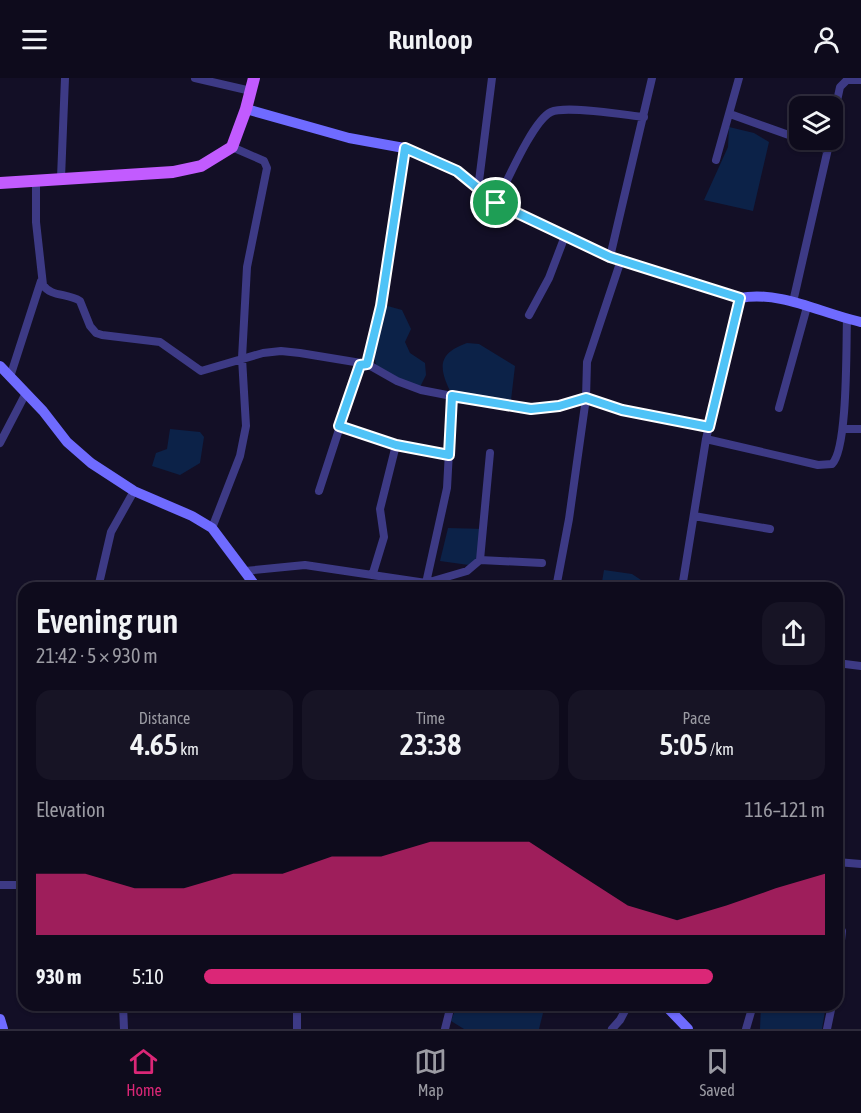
<!DOCTYPE html>
<html lang="en">
<head>
<meta charset="utf-8">
<style>
  body { margin:0; font-family:"Asap Condensed",sans-serif; background:#171425; color:#f1f3f6; height:100vh; display:flex; flex-direction:column; font-size:22px; white-space:nowrap }
  * { box-sizing:border-box; margin:0 }
  p { font-size:20px; color:#9b9ba3 }
  .icon { flex:none; width:33px; height:33px; fill:none; stroke:currentColor; stroke-width:2; stroke-linecap:round; stroke-linejoin:round }
  .map { position:relative; flex:1; overflow:hidden }
  .details { position:absolute; left:18px; top:504px; width:825px; height:429px; display:flex; flex-direction:column; background:#0e0b1c; border-radius:18px; box-shadow:0 2px 4px #0004,0 0 0 2px #2e2b3b }
  .details>* { flex:none }
  .fabs { position:absolute; left:789px; top:18px; display:grid; gap:12px }
  .fabs a { display:grid; place-items:center; width:54px; height:54px; border-radius:12px; background:#0e0b1c; box-shadow:0 2px 4px #0004,0 0 0 2px #2e2b3b; font-size:30px }
  .pin { position:absolute; display:grid; place-items:center; width:51px; height:51px; color:#fff; margin:-26px; border:3px solid #fff; border-radius:50%; box-shadow:0 2px 6px #0007 }
  .round { display:grid; place-items:center; flex:none; width:63px; height:63px; border-radius:18px; background:#171425 }
  .summary { display:flex; align-items:center; justify-content:space-between; height:102px; padding:0 18px }
  h1 { font-size:33px; font-weight:600; line-height:45px }
  .metrics { display:grid; grid-template-columns:repeat(3,1fr); gap:9px; height:102px; padding:6px 18px }
  .metrics div { display:grid; align-content:center; border-radius:15px; background:#171425; text-align:center }
  .metrics b { font-size:30px; font-weight:600 }
  .metrics small { font-size:16px; font-weight:400 }
  .metrics p { font-size:16px }
  .chart { height:168px; padding:12px 18px }
  .chart p { display:flex; justify-content:space-between }
  .chart svg { width:100%; height:108px; margin-top:6px; fill:#db2777; opacity:.7 }
  ul { padding:0 18px; list-style:none; font-size:20px }
  li { display:grid; grid-template-columns:96px 72px 1fr; align-items:center; height:45px }
  li i { height:15px; border-radius:8px; background:#db2777 }
  header { display:flex; justify-content:space-between; align-items:center; height:78px; padding:0 18px; background:#0e0b1c; font-size:27px; font-weight:600 }
  .dock { display:flex; justify-content:space-around; align-items:center; height:84px; border-top:2px solid #2e2b3b; background:#0e0b1c; font-size:16px; color:#9b9ba3 }
  .dock a { display:grid; justify-items:center; gap:3px }
  .dock .current { color:#db2777 }
  .map>svg:first-child { display:block }
</style>
</head>
<body>
<header><svg class="icon" aria-label="menu" viewBox="0 0 24 24"><path d="M4 6h16M4 12h16M4 18h16"/></svg>Runloop<svg class="icon" aria-label="person" viewBox="0 0 24 24"><circle cx="12" cy="8" r="4"/><path d="M4 21q1-7 8-7t8 7"/></svg></header>
<div class="map">
<svg width="861" height="951" viewBox="0 0 861 951">
  <rect width="100%" height="100%" fill="#130f26"/>
  <!-- water -->
  <path fill="#0c2248" d="M 729,49 L 754,55 L 769,64 L 753,133 L 704,122 L 728,69 Z
    M 384,227 L 402,232 L 411,251 L 405,264 L 410,275 L 425,285 L 426,297 L 420,309 C 408,304 386,300 377,288 C 370,279 381,239 384,227 Z
    M 467,265 L 479,266 L 515,288 L 511,322 L 452,317 C 439,291 436,276 467,265 Z
    M 170,351 L 200,354 L 204,359 L 200,385 L 180,397 L 152,388 L 156,375 L 167,371 Z
    M 448,450 L 485,451 L 476,488 L 440,483 Z
    M 604,492 L 632,496 L 653,510 L 601,510 Z
    M 457,927 L 545,927 L 539,951 L 464,951 L 451,943 Z
    M 761,927 L 826,927 L 822,951 L 760,951 Z"/>
  <g fill="none" stroke-linecap="round" stroke-linejoin="round">
    <!-- street -->
    <path stroke="#3d3a85" stroke-width="8" d="M 195,0 L 251,13
      M 730,36 L 800,61
      M 832,46 L 840,9 L 847,2 L 861,2
      M 800,62 L 828,72
      M 716,82 L 739,0
      M 61,100 L 65,0
      M 36,102 L 36,144 L 43,207 C 51,219 68,215 80,223 L 90,248 L 96,255 L 102,257 L 160,264 L 201,293 L 263,275 L 281,273 L 300,275 L 367,286 L 397,303 L 421,312 L 452,318 L 531,331 L 559,328 L 586,320 L 622,331 L 709,349
      M 478,111 L 492,0
      M 496,125 C 506,106 533,42 551,34 C 566,27 625,37 644,39
      M 610,179 L 652,0
      M 793,224 L 830,62
      M 529,237 L 549,200 L 565,158
      M 367,286 L 381,228 L 404,70
      M 10,299 L 41,203
      M 779,330 L 807,229
      M 340,348 L 396,367 L 449,377
      M 843,351 L 861,351
      M 706,361 L 818,387 L 832,386 C 848,371 846,267 847,241
      M 0,365 L 26,315
      M 319,413 L 360,287
      M 694,438 L 770,451
      M 212,450 L 240,378 L 246,348 L 242,280 L 247,189 L 267,90 L 264,83 L 232,69
      M 480,482 L 490,375
      M 245,493 L 305,487 L 426,505 L 467,493 L 480,482 L 542,485
      M 373,495 L 384,459 L 380,431 L 396,367
      M 426,505 L 447,410 L 452,318
      M 98,510 L 111,454 L 134,413
      M 556,510 L 569,441 L 586,320 L 587,284 L 621,182
      M 682,510 L 706,361 L 740,220
      M 837,585 L 861,588
      M 837,784 L 861,786
      M 0,807 L 24,807
      M 837,844 L 842,853 L 837,900
      M 123,927 L 124,951
      M 297,951 L 297,927
      M 445,951 L 451,927
      M 612,951 L 620,942 L 628,927
      M 746,951 L 753,927
      M 827,951 L 832,927"/>
    <!-- secondary -->
    <path stroke="#6f6bff" stroke-width="10" d="M 246,31 L 349,60 L 404,70 L 457,93 L 496,125 L 610,179 L 740,220 C 780,212 823,236 861,244
      M 0,288 L 43,333 L 67,364 L 91,385 L 134,413 L 192,438 L 212,450 L 257,510
      M 665,927 L 688,951
      M 0,941 L 3,951"/>
    <!-- primary -->
    <path stroke="#c25bff" stroke-width="12" d="M 0,105 L 173,94 L 201,88 L 232,69 L 246,31 L 254,0"/>
  </g>
  <g fill="none" stroke-linecap="round" stroke-linejoin="round">
    <defs>
      <path id="route" d="M 405,70 L 457,93 L 496,125 L 610,179 L 740,220 L 709,349 L 622,332 L 586,320 L 559,328 L 531,331 L 452,318 L 449,377 L 396,367 L 339,348 L 360,287 L 367,286 L 381,228 Z"/>
    </defs>
    <!-- route casing -->
    <use href="#route" stroke="#fff" stroke-width="12"/>
    <!-- route -->
    <use href="#route" stroke="#4fc3f7" stroke-width="8"/>
  </g>
</svg>
<div class="fabs">
<a><svg class="icon" aria-label="layers" viewBox="0 0 24 24"><path d="M12 4l9 5-9 5-9-5zM3 14l9 5 9-5"/></svg></a>
</div>
<div class="pin" style="left:496px;top:125px;background:#1e9e55"><svg class="icon" aria-label="arrive" viewBox="0 0 24 24"><path d="M6 21V4h12l-3 4 3 4H6"/></svg></div>
<section class="details">
<div class="summary"><div><h1>Evening run</h1><p>21:42 · 5 × 930 m</p></div><a class="round"><svg class="icon" aria-label="share" viewBox="0 0 24 24"><path d="M12 15V3M7 8l5-5 5 5M5 13v7h14v-7"/></svg></a></div>
<div class="metrics">
<div><p>Distance</p><b>4.65<small> km</small></b></div>
<div><p>Time</p><b>23:38</b></div>
<div><p>Pace</p><b>5:05<small> /km</small></b></div>
</div>
<div class="chart"><p><span>Elevation</span>116–121 m</p>
<svg viewBox="0 0 160 44" preserveAspectRatio="none"><path d="M0 44V19L10 19L20 25L30 25L40 19L50 19L60 12L70 12L80 6L90 6L100 6L110 19L120 32L130 38L140 32L150 25L160 19V44z"/></svg>
</div>
<ul>
<li><b>930 m</b>5:10<i style="width:82%"></i></li>
</ul>
</section>
</div>
<nav class="dock">
<a class="current"><svg class="icon" aria-label="home" viewBox="0 0 24 24"><path d="M3 11l9-7 9 7M6 9v11h12V9"/></svg>Home</a>
<a><svg class="icon" aria-label="map" viewBox="0 0 24 24"><path d="M3 6l6-2 6 2 6-2v14l-6 2-6-2-6 2zM9 4v14M15 6v14"/></svg>Map</a>
<a><svg class="icon" aria-label="saved" viewBox="0 0 24 24"><path d="M7 4h10v16l-5-4-5 4z"/></svg>Saved</a>
</nav>
</body>
</html>
